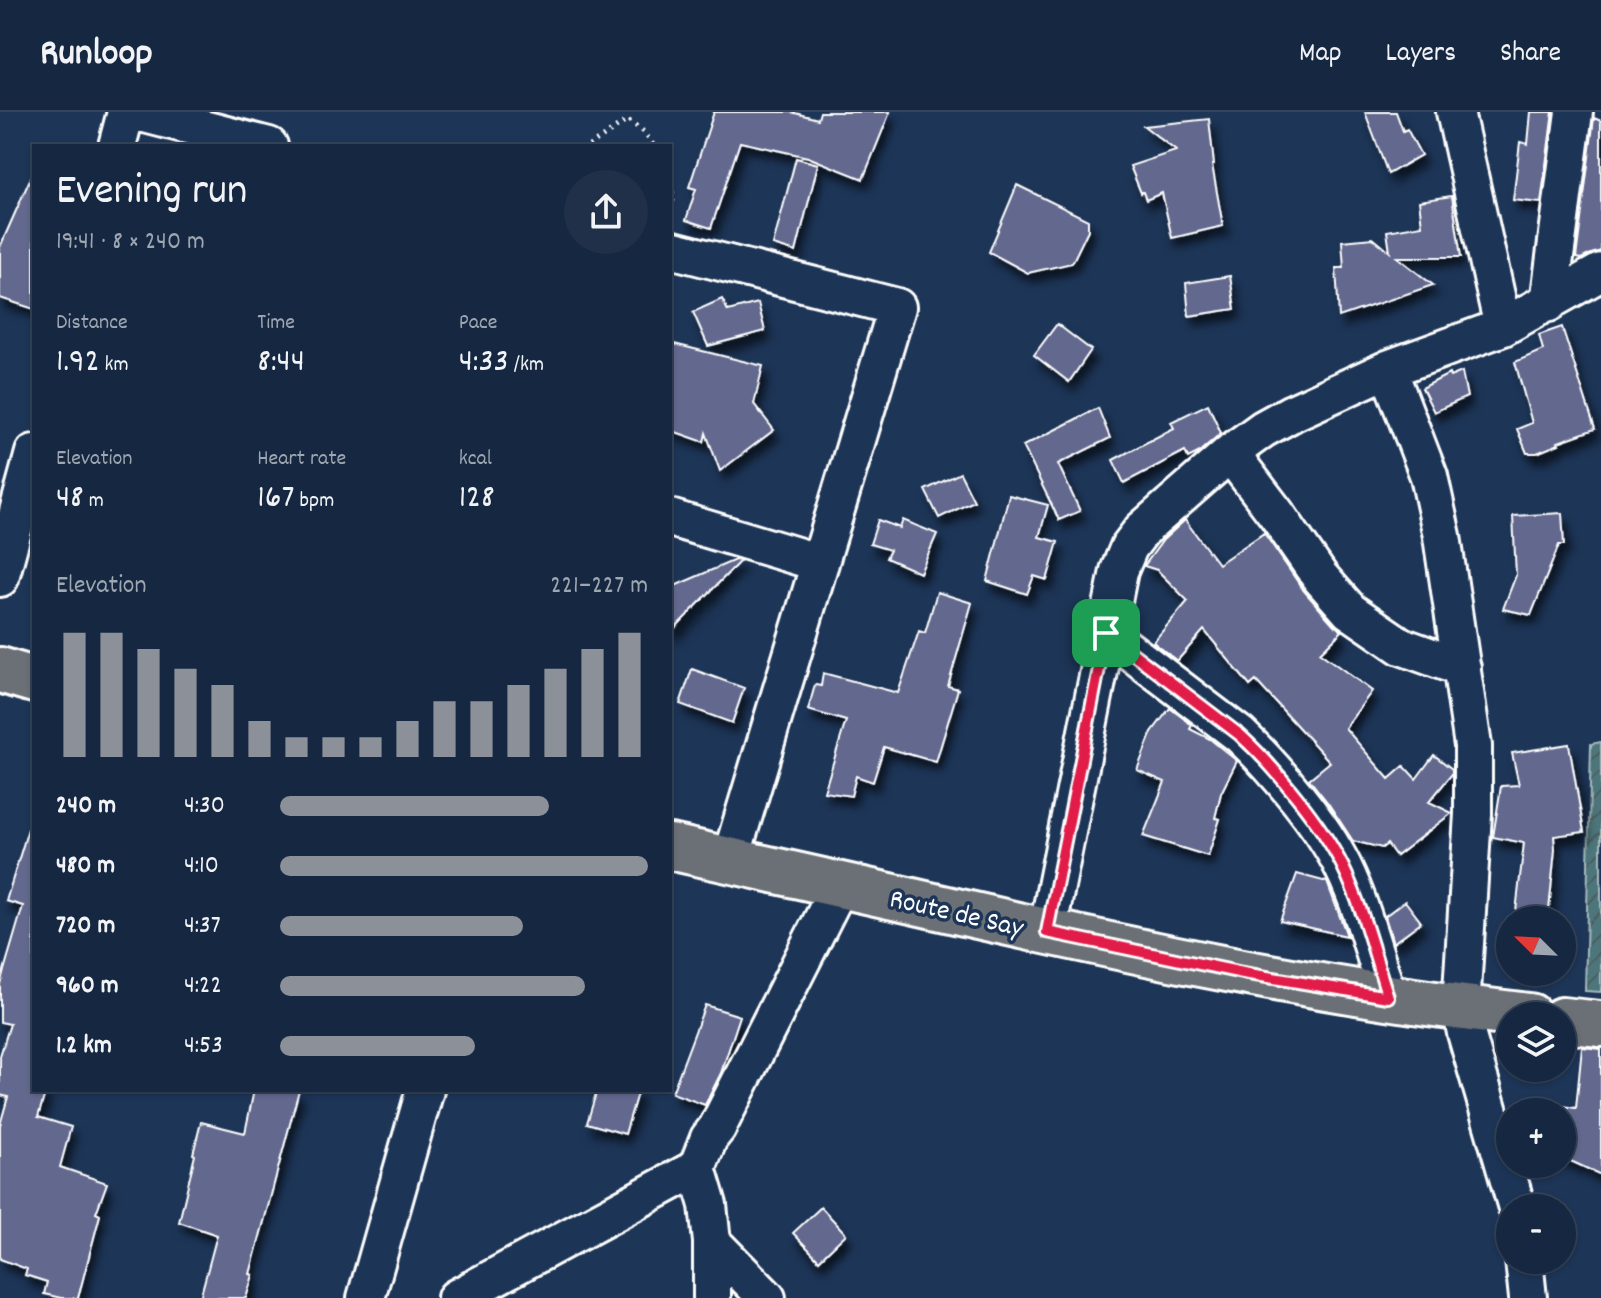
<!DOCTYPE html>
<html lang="en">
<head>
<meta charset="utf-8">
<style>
  body { margin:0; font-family:Dekko,sans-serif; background:#1f3048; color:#f1f3f6; height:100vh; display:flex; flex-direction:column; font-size:30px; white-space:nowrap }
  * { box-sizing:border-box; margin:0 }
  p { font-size:26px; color:#9ea6b1 }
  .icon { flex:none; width:44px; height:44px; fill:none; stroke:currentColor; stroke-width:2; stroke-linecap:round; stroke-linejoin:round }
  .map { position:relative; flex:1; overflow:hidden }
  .sheet { position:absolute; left:32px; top:32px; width:640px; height:948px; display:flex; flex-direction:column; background:#162841; border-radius:0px; box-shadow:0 2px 6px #0004,0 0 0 2px #35445a }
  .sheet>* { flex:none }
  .needle { width:52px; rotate:294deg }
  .fabs { position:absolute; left:1496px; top:794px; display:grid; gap:16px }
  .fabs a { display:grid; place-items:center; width:80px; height:80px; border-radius:50%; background:#162841; box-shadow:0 2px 6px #0004,0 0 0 2px #35445a; font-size:40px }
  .pin { position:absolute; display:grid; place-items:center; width:68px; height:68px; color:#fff; margin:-34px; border-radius:16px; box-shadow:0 4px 12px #0006 }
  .round { display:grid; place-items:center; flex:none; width:84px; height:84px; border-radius:42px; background:#1f3048 }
  .summary { display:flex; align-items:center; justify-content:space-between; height:136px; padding:0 24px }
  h1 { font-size:44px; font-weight:600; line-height:60px }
  .metrics { display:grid; grid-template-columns:repeat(3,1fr); gap:12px; height:136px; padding:8px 24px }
  .metrics div { display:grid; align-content:center }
  .metrics b { font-size:34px; font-weight:600 }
  .metrics small { font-size:22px; font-weight:400 }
  .metrics p { font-size:22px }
  .chart { height:224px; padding:16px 24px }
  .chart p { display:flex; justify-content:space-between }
  .chart svg { width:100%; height:144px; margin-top:8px; stroke:#8c9099; stroke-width:6 }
  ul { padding:0 24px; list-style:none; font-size:26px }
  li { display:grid; grid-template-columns:128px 96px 1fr; align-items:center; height:60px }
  li i { height:20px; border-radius:10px; background:#8c9099 }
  header { display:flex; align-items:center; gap:48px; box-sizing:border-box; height:112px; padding:0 40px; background:#162841; border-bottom:2px solid #35445a }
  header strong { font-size:38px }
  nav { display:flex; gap:44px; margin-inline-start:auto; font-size:28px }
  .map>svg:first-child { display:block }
</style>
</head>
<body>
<header>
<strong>Runloop</strong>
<nav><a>Map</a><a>Layers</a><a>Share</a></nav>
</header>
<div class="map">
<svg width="1601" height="1186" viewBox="0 0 1601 1186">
  <defs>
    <pattern id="garden-furrows" width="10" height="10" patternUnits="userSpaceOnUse" patternTransform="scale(2)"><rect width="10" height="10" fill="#4d767b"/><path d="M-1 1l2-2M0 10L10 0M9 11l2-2" fill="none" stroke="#4c5d5f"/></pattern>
    <filter id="shadow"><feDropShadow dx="5" dy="9" stdDeviation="4" flood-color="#0009"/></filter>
  </defs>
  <rect width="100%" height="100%" fill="#1d3557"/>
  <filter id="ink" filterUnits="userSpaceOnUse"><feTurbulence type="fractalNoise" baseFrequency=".0125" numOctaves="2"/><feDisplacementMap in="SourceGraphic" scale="16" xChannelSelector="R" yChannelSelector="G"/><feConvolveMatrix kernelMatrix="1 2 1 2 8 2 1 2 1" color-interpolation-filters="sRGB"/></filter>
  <g filter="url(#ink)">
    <!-- garden -->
    <path fill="url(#garden-furrows)" stroke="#a6babd" stroke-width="2" d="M 1601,630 L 1601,880 L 1585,879 L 1591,632 Z"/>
    <!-- building -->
    <path fill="#64688e" stroke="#fff" stroke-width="2" filter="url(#shadow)" d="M 714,0 L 791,0 L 818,7 L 820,0 L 890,0 L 863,67 L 808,45 L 740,30 L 711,116 L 686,108 L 696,77 L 689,75 Z
      M 1365,0 L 1396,0 L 1403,19 L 1407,17 L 1421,43 L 1388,62 Z
      M 1531,0 L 1553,0 L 1541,91 L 1513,88 L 1520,30 L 1528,32 Z
      M 1594,6 L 1601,9 L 1601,139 L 1591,142 L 1581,147 L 1576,146 Z
      M 1209,7 L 1214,53 L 1212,53 L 1223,114 L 1172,126 L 1162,81 L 1146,88 L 1143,80 L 1141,81 L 1130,54 L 1176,39 L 1144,14 Z
      M 796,46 L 818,52 L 796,140 L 773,133 Z
      M 34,58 L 34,197 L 0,186 L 0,135 Z
      M 1017,73 L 1088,108 L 1088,118 L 1072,151 L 1028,161 L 989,140 Z
      M 1452,84 L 1461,145 L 1397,145 L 1433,173 L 1339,205 L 1336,156 L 1344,156 L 1342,129 L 1373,126 L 1390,140 L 1387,119 L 1422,113 L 1419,89 Z
      M 1230,164 L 1235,197 L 1189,204 L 1186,171 Z
      M 722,187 L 728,199 L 758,191 L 765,219 L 708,234 L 693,200 Z
      M 1057,212 L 1091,238 L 1069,270 L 1034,243 Z
      M 1562,215 L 1595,317 L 1558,330 L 1559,332 L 1537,341 L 1527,341 L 1517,317 L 1532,311 L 1515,250 L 1543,238 L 1539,223 Z
      M 670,231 L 763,254 L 754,292 L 774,318 L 720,359 L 706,321 L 704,330 L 670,318 Z
      M 1462,260 L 1467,285 L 1434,300 L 1422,276 L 1449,262 L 1450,265 Z
      M 1208,292 L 1221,321 L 1198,341 L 1188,346 L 1185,339 L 1124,371 L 1113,348 L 1174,316 L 1171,310 Z
      M 1098,296 L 1110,326 L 1058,352 L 1080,399 L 1059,408 L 1023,334 Z
      M 960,361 L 974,389 L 939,406 L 925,378 Z
      M 1009,383 L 1048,393 L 1039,425 L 1058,430 L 1047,468 L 1034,464 L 1027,482 L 987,469 Z
      M 1562,401 L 1564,433 L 1559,433 L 1531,503 L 1503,497 L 1516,463 L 1513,404 Z
      M 878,408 L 900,416 L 903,408 L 937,422 L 920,461 L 886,446 L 890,438 L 870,432 Z
      M 1185,408 L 1218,452 L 1264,421 L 1304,479 L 1334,513 L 1342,519 L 1320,541 L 1372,579 L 1345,616 L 1389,667 L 1404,654 L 1416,667 L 1434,643 L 1452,657 L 1452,662 L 1429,690 L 1452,701 L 1396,744 L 1387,732 L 1382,736 L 1353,729 L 1328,691 L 1309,667 L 1330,650 L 1256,569 L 1250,574 L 1204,518 L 1177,549 L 1153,530 L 1188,489 L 1157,458 L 1144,454 L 1163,428 Z
      M 735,448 L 740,449 L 670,521 L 670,476 Z
      M 937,480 L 972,491 L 948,574 L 958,577 L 936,650 L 884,635 L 873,670 L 856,664 L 851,684 L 824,680 L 846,609 L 808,598 L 815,573 L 821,574 L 823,561 L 898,581 L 919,519 L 925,521 Z
      M 692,557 L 744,576 L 732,611 L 680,592 Z
      M 1170,596 L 1192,613 L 1190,617 L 1210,627 L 1237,649 L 1221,681 L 1215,706 L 1220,707 L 1208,744 L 1143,724 L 1165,670 L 1137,658 L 1152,620 Z
      M 1569,632 L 1584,720 L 1554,724 L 1555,737 L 1548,808 L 1515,808 L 1524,731 L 1493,725 L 1501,674 L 1519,673 L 1512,641 Z
      M 28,717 L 34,718 L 34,978 L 46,978 L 38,1005 L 71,1015 L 60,1055 L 107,1071 L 96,1101 L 100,1103 L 78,1186 L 61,1186 L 44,1182 L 47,1170 L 25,1163 L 27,1157 L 0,1147 L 0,1013 L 8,985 L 0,983 L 0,944 L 10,912 L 0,910 L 0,872 L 23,794 L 6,789 Z
      M 1297,762 L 1327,770 L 1347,824 L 1280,809 Z
      M 1405,789 L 1421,810 L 1393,831 L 1385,804 Z
      M 705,893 L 740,904 L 721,961 L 705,993 L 672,981 Z
      M 1582,935 L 1601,937 L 1601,1063 L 1562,1045 L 1562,994 L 1576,996 Z
      M 254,978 L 299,978 L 250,1162 L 253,1163 L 246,1186 L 200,1186 L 217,1123 L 179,1110 L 195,1043 L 193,1042 L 201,1010 L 245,1021 Z
      M 597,978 L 638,978 L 625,1022 L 587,1011 Z
      M 821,1095 L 846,1122 L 819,1148 L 793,1121 Z"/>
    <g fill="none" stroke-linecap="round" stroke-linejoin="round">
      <defs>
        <path id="minor" d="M 137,0 L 269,34
          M 1455,0 L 1503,215
          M 117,34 L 126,0
          M 670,137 L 897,195 L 730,749
          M 1549,191 L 1574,0
          M 1388,257 L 1429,364 L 1442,424 L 1473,634 L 1473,702 L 1461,896 L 1466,921 L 1517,1096
          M 1230,341 L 1278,404 L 1320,465 L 1350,499 L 1401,534 L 1462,556
          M 670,406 L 820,451
          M 0,466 L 34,341
          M 1106,521 L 1240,623 C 1275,656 1322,712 1343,755 C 1363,796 1374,842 1388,885
          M 1047,820 L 1119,459 L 1129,435 L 1142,418 L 1230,341 L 1263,317 L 1292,301 L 1388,257 L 1503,215 L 1601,160
          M 697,1056 L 708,1093 L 712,1130 L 712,1186
          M 712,1130 L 767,1186
          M 1524,1148 L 1528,1186
          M 366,1186 L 425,978
          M 456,1186 L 697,1056 L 709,1026 L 717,1016 L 840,773"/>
        <path id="major" d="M 0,558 L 34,568
          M 670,735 C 751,753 831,771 912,789 C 1116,836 1321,881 1530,904
          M 1562,908 L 1601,912"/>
      </defs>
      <!-- minor casing -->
      <use href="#minor" stroke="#fff" stroke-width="42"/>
      <!-- major casing -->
      <use href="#major" stroke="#fff" stroke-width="50"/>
      <!-- path -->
      <path stroke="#fff" stroke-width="5" stroke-dasharray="2 6" stroke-linecap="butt" d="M 589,34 L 628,8 L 644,20 L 654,34
        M 670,72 L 674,86 L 670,94"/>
      <!-- minor -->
      <use href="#minor" stroke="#1d3557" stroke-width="36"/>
      <!-- major -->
      <use href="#major" stroke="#6b7074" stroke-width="44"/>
    </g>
  </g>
  <g fill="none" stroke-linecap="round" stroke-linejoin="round" filter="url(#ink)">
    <defs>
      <path id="route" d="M 1106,521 L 1240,623 C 1275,655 1322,712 1343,755 C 1363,796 1374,842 1388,885 L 1243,861 L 1047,820 Z"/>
    </defs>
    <!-- route casing -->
    <use href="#route" stroke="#fff" stroke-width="16"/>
    <!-- route -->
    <use href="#route" stroke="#e11d48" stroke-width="10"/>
  </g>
  <g text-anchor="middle" stroke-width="7" stroke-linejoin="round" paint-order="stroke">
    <!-- street labels -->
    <g font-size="28" fill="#fff" stroke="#1d3557">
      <text transform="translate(957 799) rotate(13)" y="10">Route de Say</text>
    </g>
  </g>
</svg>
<div class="fabs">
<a><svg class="needle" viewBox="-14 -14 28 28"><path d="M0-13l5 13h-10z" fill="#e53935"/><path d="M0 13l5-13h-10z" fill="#9ea6b1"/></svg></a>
<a><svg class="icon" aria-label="layers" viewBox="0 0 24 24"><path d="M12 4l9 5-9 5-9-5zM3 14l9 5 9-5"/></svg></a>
<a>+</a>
<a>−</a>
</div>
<div class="pin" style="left:1106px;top:521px;background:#1e9e55"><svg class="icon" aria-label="arrive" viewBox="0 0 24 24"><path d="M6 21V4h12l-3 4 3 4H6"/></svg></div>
<section class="sheet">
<div class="summary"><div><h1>Evening run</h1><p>19:41 · 8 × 240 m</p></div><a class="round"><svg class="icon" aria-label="share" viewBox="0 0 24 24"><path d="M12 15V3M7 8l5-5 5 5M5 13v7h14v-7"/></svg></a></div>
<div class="metrics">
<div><p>Distance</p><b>1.92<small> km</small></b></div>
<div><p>Time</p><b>8:44</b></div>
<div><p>Pace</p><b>4:33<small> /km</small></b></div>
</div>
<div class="metrics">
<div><p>Elevation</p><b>48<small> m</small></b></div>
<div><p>Heart rate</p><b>167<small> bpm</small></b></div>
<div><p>kcal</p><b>128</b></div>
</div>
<div class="chart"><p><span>Elevation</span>221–227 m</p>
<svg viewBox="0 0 160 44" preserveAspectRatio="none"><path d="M5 44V6M15 44V6M25 44V11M35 44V17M45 44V22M55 44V33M65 44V38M75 44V38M85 44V38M95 44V33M105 44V27M115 44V27M125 44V22M135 44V17M145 44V11M155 44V6"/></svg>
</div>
<ul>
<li><b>240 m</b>4:30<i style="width:73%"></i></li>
<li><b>480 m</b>4:10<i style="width:100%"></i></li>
<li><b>720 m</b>4:37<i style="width:66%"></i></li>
<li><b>960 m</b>4:22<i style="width:83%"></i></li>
<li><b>1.2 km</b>4:53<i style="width:53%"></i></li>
</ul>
</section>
</div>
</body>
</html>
